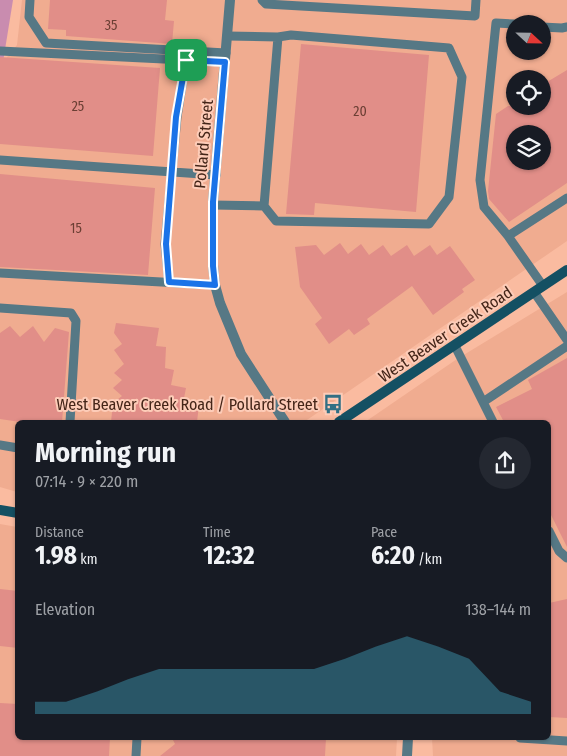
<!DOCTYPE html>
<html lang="en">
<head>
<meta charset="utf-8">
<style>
  body { margin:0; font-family:"Fira Sans Condensed",sans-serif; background:#242831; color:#f1f3f6; height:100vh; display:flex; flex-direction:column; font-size:19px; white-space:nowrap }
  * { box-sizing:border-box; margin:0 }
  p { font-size:16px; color:#9ea1a6 }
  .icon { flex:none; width:28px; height:28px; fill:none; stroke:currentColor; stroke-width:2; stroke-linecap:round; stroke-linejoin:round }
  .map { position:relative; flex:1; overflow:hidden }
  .sheet { position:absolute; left:15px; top:420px; width:536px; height:320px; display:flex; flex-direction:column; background:#171b24; border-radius:8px; box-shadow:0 1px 4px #0004 }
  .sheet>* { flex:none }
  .needle { width:32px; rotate:112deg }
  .buttons { position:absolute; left:506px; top:15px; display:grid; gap:10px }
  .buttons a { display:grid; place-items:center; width:45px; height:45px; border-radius:50%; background:#171b24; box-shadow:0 1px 4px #0004; font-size:25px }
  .pin { position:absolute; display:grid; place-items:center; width:42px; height:42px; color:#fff; margin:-21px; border-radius:10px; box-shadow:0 2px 8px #0006 }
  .round { display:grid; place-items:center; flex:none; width:52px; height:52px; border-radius:26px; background:#242831 }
  .headline { display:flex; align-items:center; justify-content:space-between; height:85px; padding:0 20px }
  h1 { font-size:28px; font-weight:700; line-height:38px }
  .metrics { display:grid; grid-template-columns:repeat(3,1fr); gap:8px; height:85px; padding:5px 20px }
  .metrics div { display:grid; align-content:center }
  .metrics b { font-size:25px; font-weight:700 }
  .metrics small { font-size:14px; font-weight:400 }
  .metrics p { font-size:14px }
  .chart { height:140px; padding:10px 20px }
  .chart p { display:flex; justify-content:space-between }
  .chart svg { width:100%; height:90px; margin-top:5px; fill:#316f84; opacity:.7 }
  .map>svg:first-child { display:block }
</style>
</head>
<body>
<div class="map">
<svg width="567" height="756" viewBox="0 0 567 756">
  <rect width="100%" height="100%" fill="#fabba0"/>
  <!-- built -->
  <path fill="#f0ac90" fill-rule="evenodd" d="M 22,0 L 567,0 L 567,241 L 304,422 L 18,422 L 17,492 L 0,487 L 0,62 L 3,62 L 17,45 ZM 515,24 L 542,24 L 542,51 L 515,51 ZM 515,79 L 542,79 L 542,106 L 515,106 ZM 515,134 L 542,134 L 542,161 L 515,161 Z
    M 567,292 L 567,756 L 433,756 L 432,738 L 549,738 L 549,422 L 365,422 L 457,359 Z
    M 0,524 L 17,527 L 18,738 L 397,738 L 396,756 L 0,756 Z"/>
  <!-- green -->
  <path fill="#c98caf" d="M 0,0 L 13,0 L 3,62 L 0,62 Z"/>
  <!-- building -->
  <path fill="#e18e88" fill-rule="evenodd" d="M 50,0 L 167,0 L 165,20 L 174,21 L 172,44 L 66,36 L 66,30 L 48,29 Z
    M 301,44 L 429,55 L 416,212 L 315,203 L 314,215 L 286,214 Z
    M 0,57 L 160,68 L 153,156 L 0,144 Z
    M 567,70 L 567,183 L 509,222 L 489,199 L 488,191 L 496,114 L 508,106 L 542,106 L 542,85 ZM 515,134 L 542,134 L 542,161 L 515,161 Z
    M 0,174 L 155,188 L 148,275 L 0,267 Z
    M 340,243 L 348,254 L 361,244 L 369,255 L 383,245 L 391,256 L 407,245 L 414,256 L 430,245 L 437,255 L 450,246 L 475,280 L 462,289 L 464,292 L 433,315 L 412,286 L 367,319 L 370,324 L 354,335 L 349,329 L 329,344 L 315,324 L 322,318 L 300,287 L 295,247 L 316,245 L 324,255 Z
    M 116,323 L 159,328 L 156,346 L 166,347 L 165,368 L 174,370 L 171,385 L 186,388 L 183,403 L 199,405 L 197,422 L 111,422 L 113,403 L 122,396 L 113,388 L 122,380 L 114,373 L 124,364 L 114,350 L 122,344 L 114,333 Z
    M 10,326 L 20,337 L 33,326 L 44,342 L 55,328 L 69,332 L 62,422 L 20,422 L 0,419 L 0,333 Z
    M 567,358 L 567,547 L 549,511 L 549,422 L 504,422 L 496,407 L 532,389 L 528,380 Z
    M 0,589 L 18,591 L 18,648 L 0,646 Z
    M 567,599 L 567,718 L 549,717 L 549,603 Z
    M 0,703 L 18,704 L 18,738 L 110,738 L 109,756 L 0,756 Z
    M 172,738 L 326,738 L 325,756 L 160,756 L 175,744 Z"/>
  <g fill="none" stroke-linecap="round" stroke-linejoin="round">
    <!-- lane -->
    <path stroke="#567885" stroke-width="9" d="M 30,0 L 29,17 L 46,43 L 226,53
      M 262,0 L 266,4 L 475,16 L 476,0
      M 542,27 L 562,28 L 567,27
      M 0,51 L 225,62
      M 0,160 L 216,175
      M 213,205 L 264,206 L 278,37 L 227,36
      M 264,206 L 276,221 L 429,224 L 449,197 L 462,77 L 449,48 L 291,35 L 278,37
      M 508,236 L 484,207 L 480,180 L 496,23 L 515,24
      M 0,273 L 215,285
      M 169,282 L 165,244 L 177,117 L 186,60
      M 543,286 L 508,236 L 567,198
      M 534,292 L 567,340
      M 0,308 L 71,313 L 76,321 L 70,422
      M 455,346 L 483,402 L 567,346
      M 483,402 L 493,422
      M 0,445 L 18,448
      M 549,531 L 559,551 L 567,558
      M 520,738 L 567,741
      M 136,756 L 137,738"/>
    <!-- street -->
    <path stroke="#567885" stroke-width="10" d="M 230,0 L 213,202 L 213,265 L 215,285 L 220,303 L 241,354 L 285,422
      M 407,756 L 408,738"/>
    <!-- secondary -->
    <path stroke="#145063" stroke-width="10" d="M 339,422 L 567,270
      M 0,510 L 18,513"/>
  </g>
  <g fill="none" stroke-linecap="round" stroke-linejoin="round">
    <defs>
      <path id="route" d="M 186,60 L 225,62 L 213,202 L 213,266 L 215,285 L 169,282 L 166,244 L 176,117 Z"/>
    </defs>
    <!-- route casing -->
    <use href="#route" stroke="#fff" stroke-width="10"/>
    <!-- route -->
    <use href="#route" stroke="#1a73e8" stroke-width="6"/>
  </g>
  <!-- icons -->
  <defs>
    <symbol id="bus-bare" viewBox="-9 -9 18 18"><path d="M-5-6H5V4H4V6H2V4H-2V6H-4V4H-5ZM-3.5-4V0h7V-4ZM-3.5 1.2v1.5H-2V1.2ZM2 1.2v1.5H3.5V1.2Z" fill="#316f84" stroke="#fdccb8" stroke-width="2.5" paint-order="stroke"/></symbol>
  </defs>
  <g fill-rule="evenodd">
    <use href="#bus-bare" x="319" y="390" width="28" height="28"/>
  </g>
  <g text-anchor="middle" stroke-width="4" stroke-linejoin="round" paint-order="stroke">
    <!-- number labels -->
    <g font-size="14" fill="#6b3f34">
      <text x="111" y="30">35</text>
      <text x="78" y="111">25</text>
      <text x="360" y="116">20</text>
      <text x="76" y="233">15</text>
    </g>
    <!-- street labels -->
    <g font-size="16" fill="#442518" stroke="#fdccb8">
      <text transform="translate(203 144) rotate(-85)" y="6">Pollard Street</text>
      <text transform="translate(445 334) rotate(-34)" y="6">West Beaver Creek Road</text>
    </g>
    <!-- poi labels -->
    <g font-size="16" fill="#442518" stroke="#fdccb8" text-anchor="end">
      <text x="318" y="410">West Beaver Creek Road / Pollard Street</text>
    </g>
  </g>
</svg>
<div class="buttons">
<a><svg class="needle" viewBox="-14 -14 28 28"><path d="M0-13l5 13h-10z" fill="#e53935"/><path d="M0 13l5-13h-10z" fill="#9ea1a6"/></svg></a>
<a><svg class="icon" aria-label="locate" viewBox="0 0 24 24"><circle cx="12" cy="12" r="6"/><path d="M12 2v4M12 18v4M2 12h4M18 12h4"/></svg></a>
<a><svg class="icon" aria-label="layers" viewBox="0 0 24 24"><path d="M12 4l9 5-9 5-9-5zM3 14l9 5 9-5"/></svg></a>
</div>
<div class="pin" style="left:186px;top:60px;background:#1e9e55"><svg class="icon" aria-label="arrive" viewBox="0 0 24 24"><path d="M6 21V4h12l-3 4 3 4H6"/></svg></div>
<section class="sheet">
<div class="headline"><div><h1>Morning run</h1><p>07:14 · 9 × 220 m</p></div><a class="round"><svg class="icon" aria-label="share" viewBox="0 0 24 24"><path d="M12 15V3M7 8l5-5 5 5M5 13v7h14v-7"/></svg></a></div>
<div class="metrics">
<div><p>Distance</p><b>1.98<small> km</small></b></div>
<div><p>Time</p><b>12:32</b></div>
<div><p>Pace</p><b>6:20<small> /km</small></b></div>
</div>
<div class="chart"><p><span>Elevation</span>138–144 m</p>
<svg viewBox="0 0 160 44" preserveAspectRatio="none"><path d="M0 44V38L10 38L20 33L30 27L40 22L50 22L60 22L70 22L80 22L90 22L100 17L110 11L120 6L130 11L140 17L150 33L160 38V44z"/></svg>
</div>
</section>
</div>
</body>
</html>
